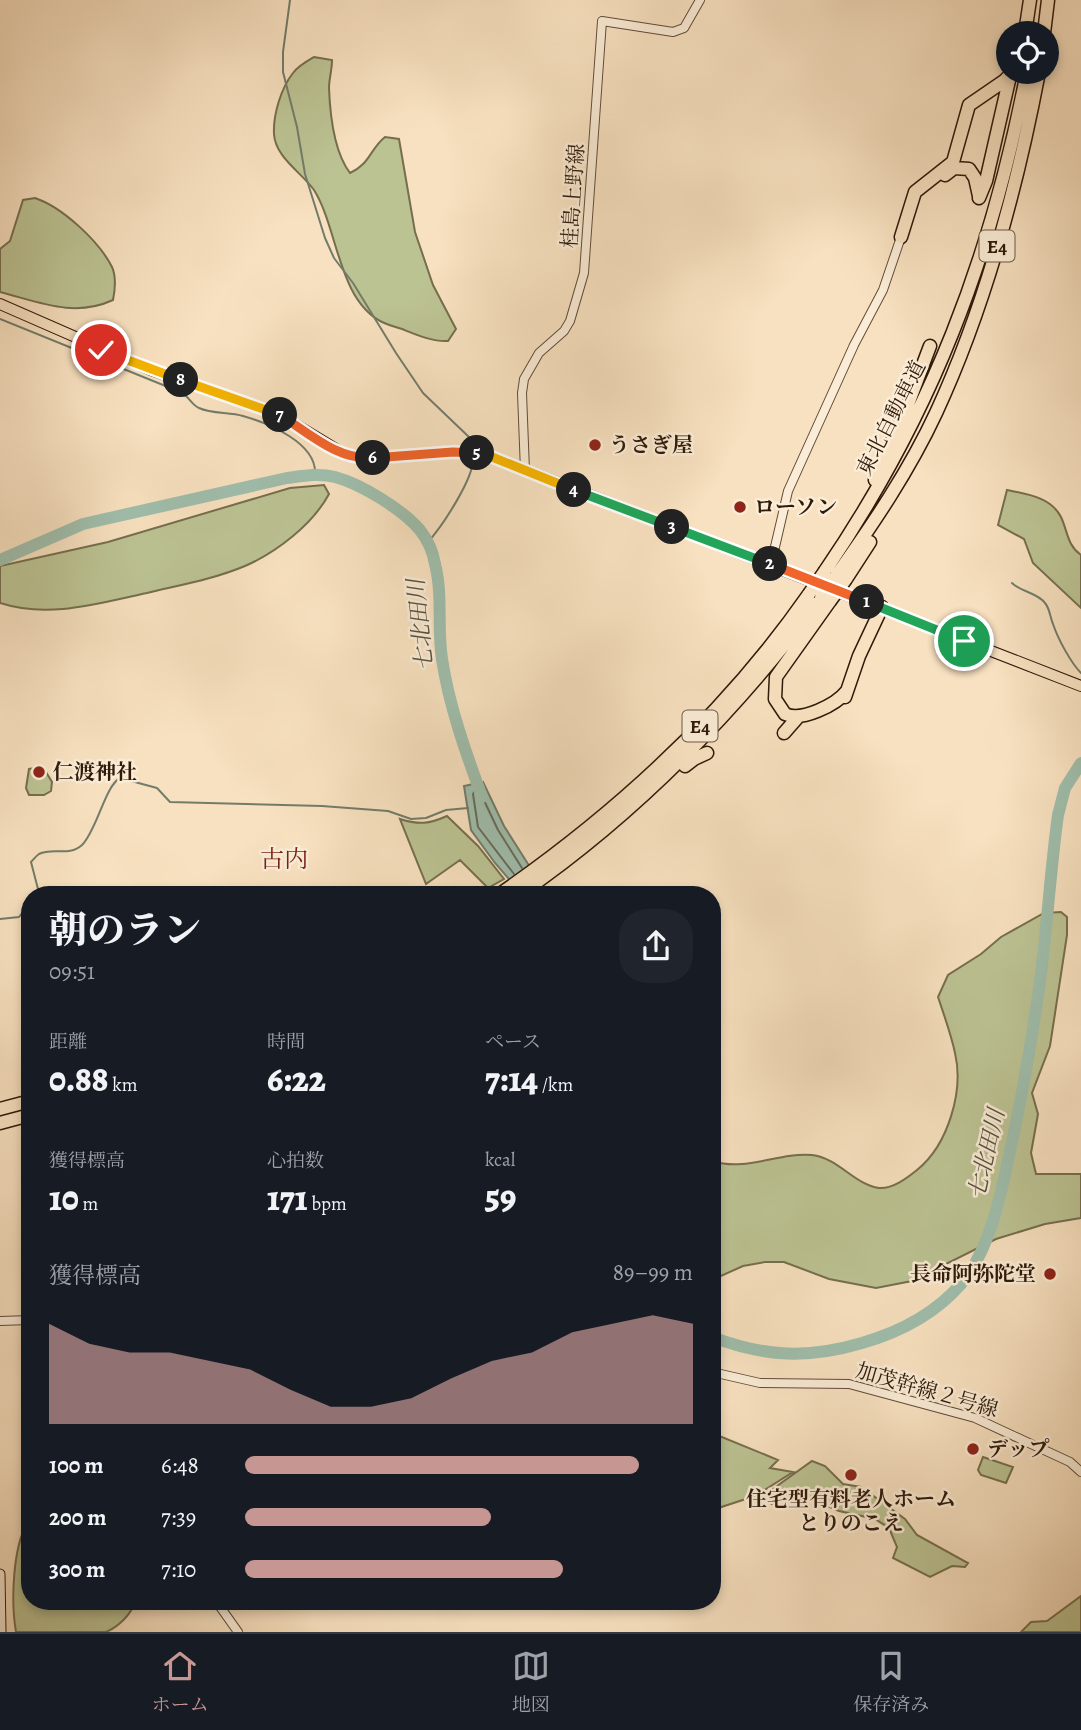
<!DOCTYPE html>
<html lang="ja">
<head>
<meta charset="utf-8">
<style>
  body { margin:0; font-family:Alegreya,"Noto Serif JP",serif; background:#20242c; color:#f1f3f6; height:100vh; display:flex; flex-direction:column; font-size:26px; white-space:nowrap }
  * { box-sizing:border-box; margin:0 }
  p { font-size:23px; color:#9ea1a6 }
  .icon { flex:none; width:38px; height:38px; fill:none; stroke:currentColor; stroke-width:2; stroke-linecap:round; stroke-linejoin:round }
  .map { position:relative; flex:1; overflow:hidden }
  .details { position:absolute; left:21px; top:886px; width:700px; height:724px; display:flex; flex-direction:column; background:#171b24; border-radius:28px; box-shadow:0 4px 10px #0003 }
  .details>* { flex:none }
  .buttons { position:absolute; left:996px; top:21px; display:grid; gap:14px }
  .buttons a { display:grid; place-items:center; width:63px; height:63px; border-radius:50%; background:#171b24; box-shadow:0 4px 10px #0003; font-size:35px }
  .pin { position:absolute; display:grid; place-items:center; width:60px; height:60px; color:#fff; margin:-30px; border:4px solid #fff; border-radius:50%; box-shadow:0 2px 7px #0007 }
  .km { position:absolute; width:35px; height:35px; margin:-18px; border-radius:50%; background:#222; color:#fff; font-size:19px; line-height:35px; text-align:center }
  .round { display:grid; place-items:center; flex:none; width:74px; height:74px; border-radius:28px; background:#20242c }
  .headline { display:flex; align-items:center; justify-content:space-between; height:119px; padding:0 28px }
  h1 { font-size:38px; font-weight:800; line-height:52px }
  .metrics { display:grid; grid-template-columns:repeat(3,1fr); gap:10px; height:119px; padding:7px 28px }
  .metrics div { display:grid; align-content:center }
  .metrics b { font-size:35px; font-weight:800 }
  .metrics small { font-size:19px; font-weight:400 }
  .metrics p { font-size:19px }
  .chart { height:196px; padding:14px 28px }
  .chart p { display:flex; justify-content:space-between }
  .chart svg { width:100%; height:126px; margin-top:7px; fill:#c59692; opacity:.7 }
  ul { padding:0 28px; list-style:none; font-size:23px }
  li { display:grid; grid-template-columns:112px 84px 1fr; align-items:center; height:52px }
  li i { height:18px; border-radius:9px; background:#c59692 }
  .tabs { display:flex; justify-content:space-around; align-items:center; height:98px; border-top:2px solid #363941; background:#171b24; font-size:19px; color:#9ea1a6 }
  .tabs a { display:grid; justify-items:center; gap:4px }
  .tabs .active { color:#c59692 }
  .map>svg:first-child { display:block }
</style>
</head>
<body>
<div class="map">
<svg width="1081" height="1632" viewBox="0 0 1081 1632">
  <rect width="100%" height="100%" fill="#f8e1c0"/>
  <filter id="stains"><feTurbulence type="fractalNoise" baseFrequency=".00286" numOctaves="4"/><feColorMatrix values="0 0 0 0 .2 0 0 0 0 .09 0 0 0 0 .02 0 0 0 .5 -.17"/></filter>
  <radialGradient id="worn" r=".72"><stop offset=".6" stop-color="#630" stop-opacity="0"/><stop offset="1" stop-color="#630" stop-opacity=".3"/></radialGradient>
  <!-- green -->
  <path fill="#bcc393" stroke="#766e4e" stroke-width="2" d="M 314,57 L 332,60 C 332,70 329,79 329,88 C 330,114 334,152 350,173 C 370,164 370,149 385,137 L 399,139 L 415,232 L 433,285 L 456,329 L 448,341 C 433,342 417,335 402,329 C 395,327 388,325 382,322 C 338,300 338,228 314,190 C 302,173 275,157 274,134 C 273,115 281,88 293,73 C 298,66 307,61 314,57 Z
    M 35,198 C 62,207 99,241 112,267 C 116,276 115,290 113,300 C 74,318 39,302 0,292 L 0,249 L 10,241 L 23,200 Z
    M 324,485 L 329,494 C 313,524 277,552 245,566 C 214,579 180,585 147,593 C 99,603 49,619 0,603 L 0,566 L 108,542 L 290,488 Z
    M 1007,490 C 1026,494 1051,497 1061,517 C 1068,532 1067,545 1081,555 L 1081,608 L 1033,563 L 1024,539 L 998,525 Z
    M 43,767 L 52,782 L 51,791 L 44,795 L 29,795 L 26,788 L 29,769 Z
    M 447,816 L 478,846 L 504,879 L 488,888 L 460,860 L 426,884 L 400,819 C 419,825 429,824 447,816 Z
    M 1061,912 L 1067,917 L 1067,935 L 1050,1046 L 1032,1093 L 1038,1114 L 1031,1153 L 1036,1174 L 1081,1174 L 1081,1218 L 1045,1224 L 996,1239 L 912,1281 L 876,1288 L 829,1279 L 784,1262 L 765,1262 L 743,1266 L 712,1280 L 712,1161 C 747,1172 778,1152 812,1155 C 838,1158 855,1185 879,1188 C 893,1189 907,1178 917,1170 C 948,1145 964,1091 955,1053 C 951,1034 944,1015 938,997 L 948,975 L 981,954 L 1001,937 L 1044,913 Z
    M 712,1433 L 778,1460 L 770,1468 L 793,1472 L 755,1496 L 712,1510 Z
    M 983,1457 L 1013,1467 L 1006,1483 L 981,1475 L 978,1470 Z
    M 812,1461 L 825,1466 L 843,1484 L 861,1487 L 905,1519 L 917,1535 L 968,1563 L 965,1567 L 952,1566 L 930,1577 L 893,1558 L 897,1547 L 889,1528 L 875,1519 L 839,1511 L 811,1499 C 796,1507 785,1511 768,1502 L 770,1491 Z
    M 30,1519 L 30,1601 L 135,1601 C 132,1614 118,1627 106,1632 L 16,1632 C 11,1603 12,1543 30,1519 Z
    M 1081,1596 L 1081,1632 L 1021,1632 L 1031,1622 L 1047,1621 Z"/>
  <!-- water -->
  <path fill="#9fbeac" stroke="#727c6b" stroke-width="2" d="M 483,782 L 504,826 L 547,894 L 522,894 L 495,863 L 471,830 L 464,786 Z"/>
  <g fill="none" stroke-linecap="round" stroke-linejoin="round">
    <!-- shore -->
    <path stroke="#676c5b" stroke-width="2" d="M 514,874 L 478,827 L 473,794 L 475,791 L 480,792 L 498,830 L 522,868"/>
    <!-- stream -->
    <path stroke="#727c6b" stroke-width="2" d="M 290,0 L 283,52 L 283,72 L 297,127 L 305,174 L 325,238 L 334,258 L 353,283 L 396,353 L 423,393 L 470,438 L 472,451
      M 0,319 L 168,387 C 174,390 182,393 187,397 C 191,401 194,406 199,408 C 212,414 229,412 243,416 C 268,423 317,443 315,474
      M 427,543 C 441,528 476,476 473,456
      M 1012,583 C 1021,592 1038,593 1045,603 C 1050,609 1050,617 1053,624 C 1058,639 1071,663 1081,673
      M 36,894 L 38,889 L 31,862 C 34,859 36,856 39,854 C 53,847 69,857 82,845 C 97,830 105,786 120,778 L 157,788 L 170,802 L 322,806 L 388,811 L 411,819 L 426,818 L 446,810 L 468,808
      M 0,919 L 19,917 L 30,903"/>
    <!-- river -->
    <path stroke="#9fbeac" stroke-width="12" d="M 0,560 L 83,524 L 287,478 C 303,476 319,473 335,477 C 361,484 402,509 420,530 C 427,539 433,552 435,564 C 443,595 437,627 442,659 C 449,706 466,753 482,797
      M 712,1337 C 765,1357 808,1359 862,1343 C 900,1332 935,1314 961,1284 C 990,1250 1001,1194 1010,1151 C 1022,1098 1031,1043 1039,989 C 1047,931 1050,873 1058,815 L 1065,788 L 1081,763"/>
    <defs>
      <path id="tertiary" d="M 525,471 L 522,393 L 524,379 L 539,353 L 564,331 L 570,321 L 584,273 L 602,21 L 673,32 L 684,28 L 700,0
        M 771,564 L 788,491 L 854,345 L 883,290 L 901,237
        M 0,1321 L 30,1320
        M 712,1372 L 760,1383 L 849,1384 L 975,1418 L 1070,1462 L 1081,1472
        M 216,1601 L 238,1632"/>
      <path id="secondary" d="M 0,1574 L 1,1632"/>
      <path id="primary" d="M 0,304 L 151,370 L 278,414 L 344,454 L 368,459 L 453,452 L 487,455 L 1081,686"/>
      <path id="motorway" d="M 1025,33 L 1030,0
        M 1044,33 L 1048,0
        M 945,175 L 954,168 L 969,169 L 975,178 L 979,196
        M 979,198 L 986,181 L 1010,76
        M 901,237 L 915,192 L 953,162 L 969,105 L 1004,81 L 1013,72
        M 875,480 L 907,407 L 930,346
        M 825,571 C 932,414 991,258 1027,72
        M 836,576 C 873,524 909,471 936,413 C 986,305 1017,188 1039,72
        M 846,579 L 870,542
        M 830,601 L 776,677 L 775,699 L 785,714 C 801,722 836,705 847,691
        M 845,697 L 859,656 L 882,607
        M 784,733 L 798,717
        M 685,766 L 694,759 L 707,753
        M 500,894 C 618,812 726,713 809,594
        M 520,894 C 637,813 736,711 821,598
        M 0,1109 L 30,1101
        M 0,1123 L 30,1115"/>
    </defs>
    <!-- tertiary casing -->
    <use href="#tertiary" stroke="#614c38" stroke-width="10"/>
    <!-- secondary casing -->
    <use href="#secondary" stroke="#2f1a0a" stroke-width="11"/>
    <!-- primary casing -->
    <use href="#primary" stroke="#2f1a0a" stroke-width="12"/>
    <!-- motorway casing -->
    <use href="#motorway" stroke="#2f1a0a" stroke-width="15"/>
    <!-- tertiary -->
    <use href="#tertiary" stroke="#faecd6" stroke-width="8"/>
    <!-- secondary -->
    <use href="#secondary" stroke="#faecd6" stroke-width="9"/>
    <!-- primary -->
    <use href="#primary" stroke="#f8e1c0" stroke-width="10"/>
    <!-- motorway -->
    <use href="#motorway" stroke="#f8e1c0" stroke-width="12"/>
    <defs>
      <path id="motorway-bridge" d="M 809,594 L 825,571
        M 821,598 L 836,576
        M 830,601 L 846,579"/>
    </defs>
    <!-- motorway-bridge casing -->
    <use href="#motorway-bridge" stroke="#2f1a0a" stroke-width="15" stroke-linecap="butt"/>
    <!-- motorway-bridge -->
    <use href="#motorway-bridge" stroke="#f8e1c0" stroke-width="12"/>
  </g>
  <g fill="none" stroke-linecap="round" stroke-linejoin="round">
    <defs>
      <path id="split-1" d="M 867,602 L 964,641"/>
      <path id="split-2" d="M 770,564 L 867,602"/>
      <path id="split-3" d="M 672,527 L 770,564"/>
      <path id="split-4" d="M 574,490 L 672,527"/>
      <path id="split-5" d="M 477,453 L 487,455 L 574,490"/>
      <path id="split-6" d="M 373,458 L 453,452 L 477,453"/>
      <path id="split-7" d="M 280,415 C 309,433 337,460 373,458"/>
      <path id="split-8" d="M 181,380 L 280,415"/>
      <path id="split-9" d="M 101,350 L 181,380"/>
    </defs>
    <!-- split-1 casing -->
    <use href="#split-1" stroke="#fff" stroke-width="14"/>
    <!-- split-2 casing -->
    <use href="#split-2" stroke="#fff" stroke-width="14"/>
    <!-- split-3 casing -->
    <use href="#split-3" stroke="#fff" stroke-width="14"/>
    <!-- split-4 casing -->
    <use href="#split-4" stroke="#fff" stroke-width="14"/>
    <!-- split-5 casing -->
    <use href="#split-5" stroke="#fff" stroke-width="14"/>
    <!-- split-6 casing -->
    <use href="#split-6" stroke="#fff" stroke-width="14"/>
    <!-- split-7 casing -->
    <use href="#split-7" stroke="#fff" stroke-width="14"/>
    <!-- split-8 casing -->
    <use href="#split-8" stroke="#fff" stroke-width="14"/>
    <!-- split-9 casing -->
    <use href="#split-9" stroke="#fff" stroke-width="14"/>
    <!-- split-1 -->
    <use href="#split-1" stroke="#22a559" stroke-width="9"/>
    <!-- split-2 -->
    <use href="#split-2" stroke="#f0652b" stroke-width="9"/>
    <!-- split-3 -->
    <use href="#split-3" stroke="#22a559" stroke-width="9"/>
    <!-- split-4 -->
    <use href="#split-4" stroke="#22a559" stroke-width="9"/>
    <!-- split-5 -->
    <use href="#split-5" stroke="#f5b400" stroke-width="9"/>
    <!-- split-6 -->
    <use href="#split-6" stroke="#f0652b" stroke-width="9"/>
    <!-- split-7 -->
    <use href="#split-7" stroke="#f0652b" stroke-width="9"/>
    <!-- split-8 -->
    <use href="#split-8" stroke="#f5b400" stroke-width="9"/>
    <!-- split-9 -->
    <use href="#split-9" stroke="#f5b400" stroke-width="9"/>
  </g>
  <!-- markers -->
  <g fill="#8f2418" stroke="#faecd6" stroke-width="2.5">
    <circle cx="595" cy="445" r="7"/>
    <circle cx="740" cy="507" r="7"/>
    <circle cx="39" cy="772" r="7"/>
    <circle cx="1050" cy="1274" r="7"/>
    <circle cx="973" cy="1449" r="7"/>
    <circle cx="851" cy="1475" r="7"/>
  </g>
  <g text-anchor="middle" stroke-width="5" stroke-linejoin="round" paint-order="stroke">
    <!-- shield labels -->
    <g fill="#faecd6" stroke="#6c5947" stroke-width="2">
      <rect x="979.5" y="230.5" width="35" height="31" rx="5"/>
      <rect x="682.5" y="710.5" width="35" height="31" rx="5"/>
    </g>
    <g font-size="19" font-weight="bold" fill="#2f1a0a">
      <text x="997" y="253">E4</text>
      <text x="700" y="733">E4</text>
    </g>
    <!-- street labels -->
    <g font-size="21" fill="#2f1a0a" stroke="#faecd6">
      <text transform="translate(573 196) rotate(-86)" y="7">桂島上野線</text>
      <text transform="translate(891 418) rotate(-63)" y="7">東北自動車道</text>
      <text transform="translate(927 1390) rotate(16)" y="7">加茂幹線２号線</text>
    </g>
    <!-- poi labels -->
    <g font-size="21" font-weight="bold" fill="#2f1a0a" stroke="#faecd6" text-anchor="start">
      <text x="609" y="452">うさぎ屋</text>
      <text x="754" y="514">ローソン</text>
      <text x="53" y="779">仁渡神社</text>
      <text x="1036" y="1281" text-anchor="end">長命阿弥陀堂</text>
      <text x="987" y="1456">デップ</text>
      <text x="851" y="1506" text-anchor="middle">住宅型有料老人ホーム<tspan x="851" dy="24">とりのこえ</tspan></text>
    </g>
    <!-- water labels -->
    <g font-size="23" font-style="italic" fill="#565343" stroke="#faecd6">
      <text transform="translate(420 625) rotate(-96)" y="8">七北田川</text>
      <text transform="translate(986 1154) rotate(-77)" y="8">七北田川</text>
    </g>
    <!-- quarter labels -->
    <g font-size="24" fill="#7a1f14" stroke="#faecd6">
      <text x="284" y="867">古内</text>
    </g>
  </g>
  <rect width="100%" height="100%" filter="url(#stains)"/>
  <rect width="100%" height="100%" fill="url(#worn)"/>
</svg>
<div class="buttons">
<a><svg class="icon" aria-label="locate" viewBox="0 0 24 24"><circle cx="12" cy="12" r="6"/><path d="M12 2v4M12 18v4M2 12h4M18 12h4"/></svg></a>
</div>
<div class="pin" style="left:964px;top:641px;background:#1e9e55"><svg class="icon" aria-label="arrive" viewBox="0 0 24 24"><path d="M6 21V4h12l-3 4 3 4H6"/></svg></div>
<div class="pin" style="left:101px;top:350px;background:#d93025"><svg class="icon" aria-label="check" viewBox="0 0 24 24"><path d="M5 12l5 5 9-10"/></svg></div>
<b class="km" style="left:867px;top:602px">1</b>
<b class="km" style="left:770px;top:564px">2</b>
<b class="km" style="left:672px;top:527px">3</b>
<b class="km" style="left:574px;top:490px">4</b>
<b class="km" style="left:477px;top:453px">5</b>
<b class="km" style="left:373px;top:458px">6</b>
<b class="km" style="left:280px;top:415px">7</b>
<b class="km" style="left:181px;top:380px">8</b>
<section class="details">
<div class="headline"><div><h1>朝のラン</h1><p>09:51</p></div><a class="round"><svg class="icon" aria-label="share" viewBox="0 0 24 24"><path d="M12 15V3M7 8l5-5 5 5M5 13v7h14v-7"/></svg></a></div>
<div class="metrics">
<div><p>距離</p><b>0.88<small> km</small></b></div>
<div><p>時間</p><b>6:22</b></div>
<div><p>ペース</p><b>7:14<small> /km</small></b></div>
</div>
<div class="metrics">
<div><p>獲得標高</p><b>10<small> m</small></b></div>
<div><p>心拍数</p><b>171<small> bpm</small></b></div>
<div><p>kcal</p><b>59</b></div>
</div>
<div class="chart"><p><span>獲得標高</span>89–99 m</p>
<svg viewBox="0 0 160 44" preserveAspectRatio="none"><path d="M0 44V9L10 16L20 19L30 19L40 22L50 25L60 32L70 38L80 38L90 35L100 28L110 22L120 19L130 12L140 9L150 6L160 9V44z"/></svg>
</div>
<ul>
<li><b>100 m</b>6:48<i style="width:88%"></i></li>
<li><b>200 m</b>7:39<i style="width:55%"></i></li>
<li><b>300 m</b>7:10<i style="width:71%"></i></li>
</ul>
</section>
</div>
<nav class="tabs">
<a class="active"><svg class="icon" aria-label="home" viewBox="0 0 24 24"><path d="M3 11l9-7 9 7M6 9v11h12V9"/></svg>ホーム</a>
<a><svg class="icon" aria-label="map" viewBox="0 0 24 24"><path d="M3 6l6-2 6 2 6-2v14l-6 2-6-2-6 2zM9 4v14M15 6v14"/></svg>地図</a>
<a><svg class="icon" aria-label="saved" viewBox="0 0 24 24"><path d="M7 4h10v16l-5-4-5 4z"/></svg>保存済み</a>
</nav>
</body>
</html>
